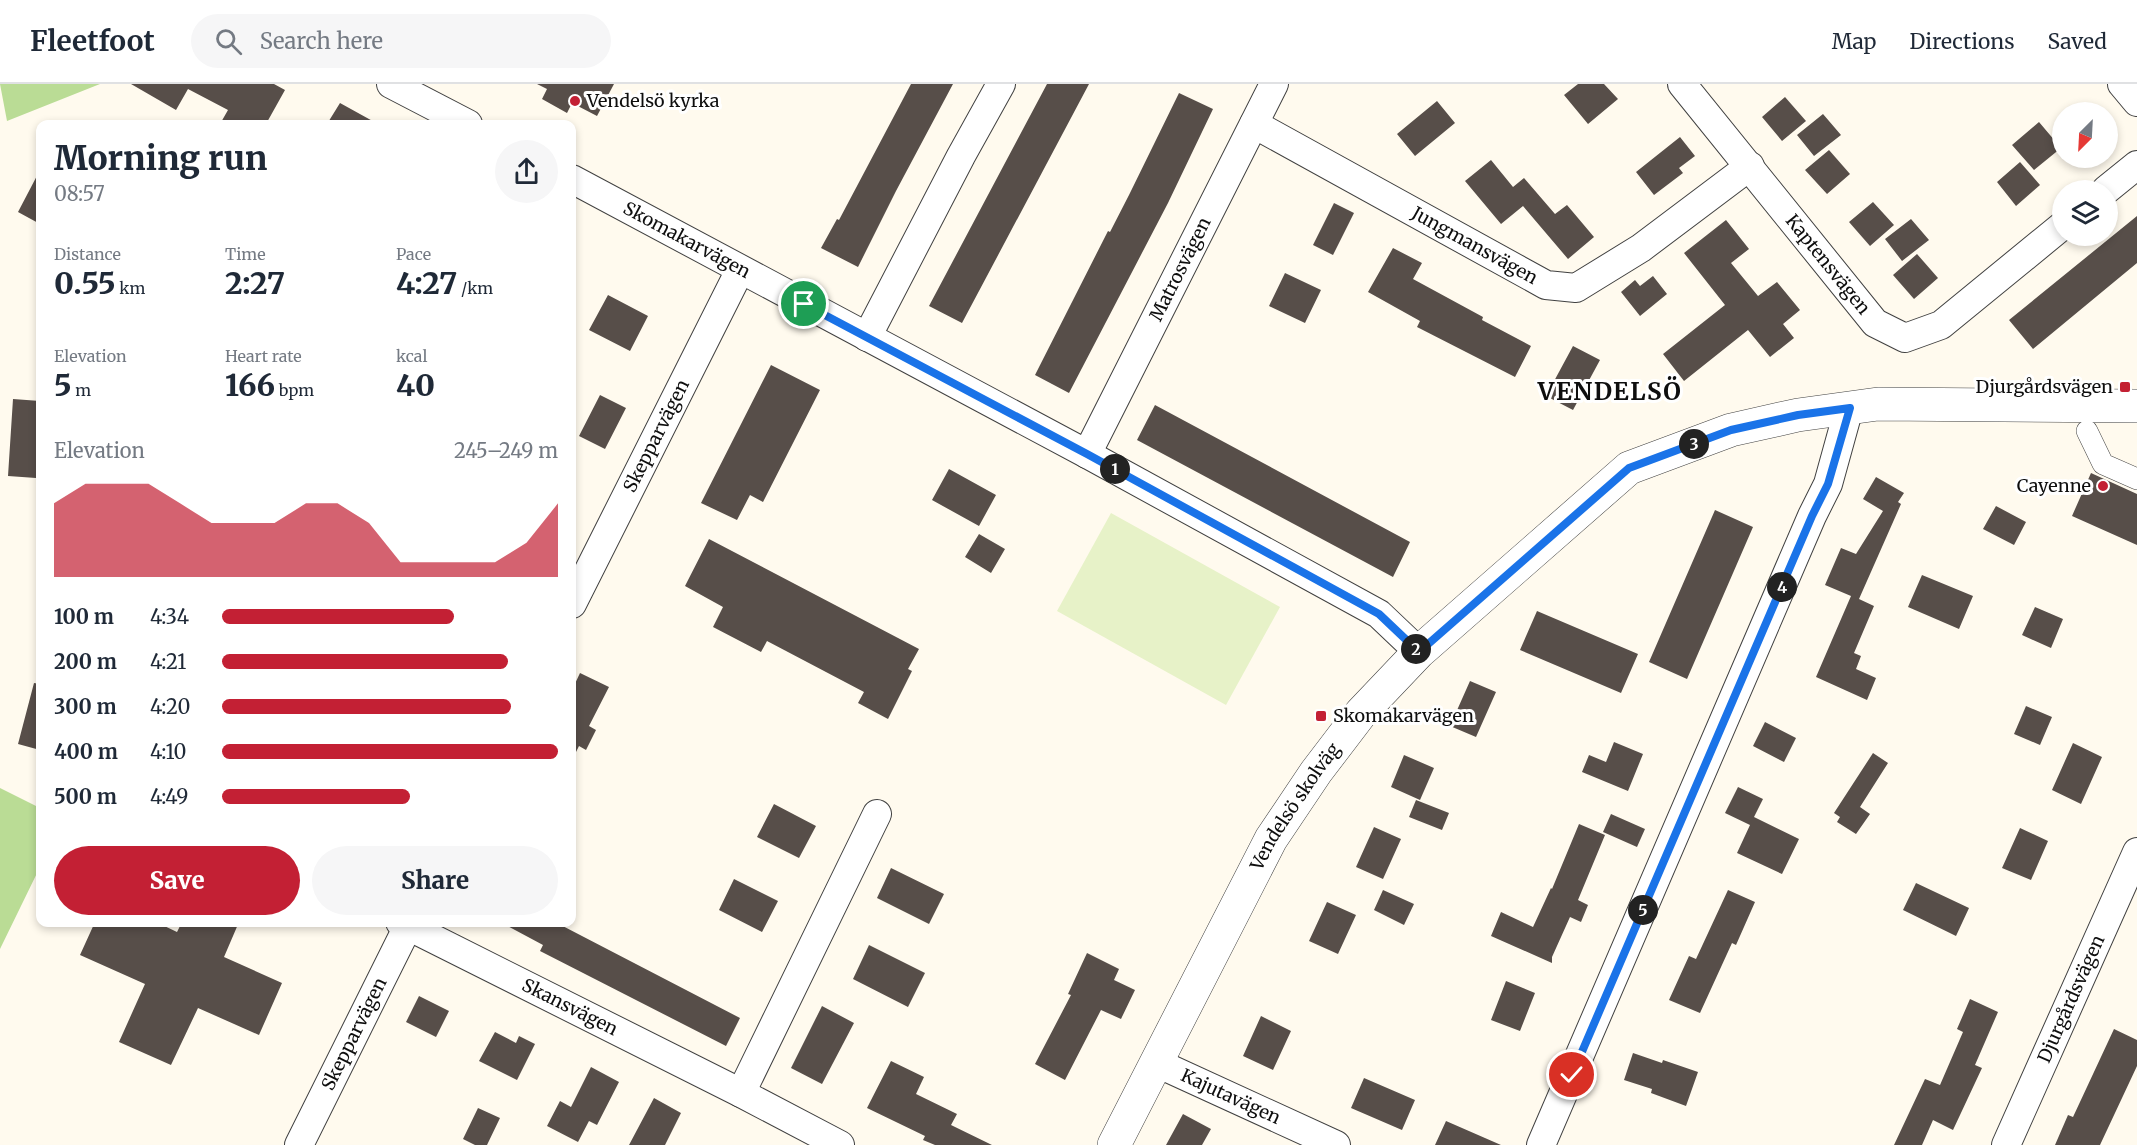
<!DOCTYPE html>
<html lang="en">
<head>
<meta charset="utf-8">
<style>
  body { margin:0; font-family:Merriweather,serif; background:#f6f6f7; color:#1f2937; height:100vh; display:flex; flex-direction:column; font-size:22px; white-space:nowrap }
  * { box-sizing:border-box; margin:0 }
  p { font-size:20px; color:#747a83 }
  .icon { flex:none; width:33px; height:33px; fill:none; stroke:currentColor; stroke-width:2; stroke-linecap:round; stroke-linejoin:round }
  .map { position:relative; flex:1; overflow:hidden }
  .panel { position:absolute; left:36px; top:36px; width:540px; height:807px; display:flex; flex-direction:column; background:#fff; border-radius:12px; box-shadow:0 3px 9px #0003 }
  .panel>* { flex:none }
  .needle { width:39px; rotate:204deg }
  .tools { position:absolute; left:2052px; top:18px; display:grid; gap:12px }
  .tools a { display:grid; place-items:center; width:66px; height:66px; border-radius:50%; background:#fff; box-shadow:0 3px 9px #0003; font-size:30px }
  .pin { position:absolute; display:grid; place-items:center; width:51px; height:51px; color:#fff; margin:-26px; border:3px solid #fff; border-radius:50%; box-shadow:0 2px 6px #0007 }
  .km { position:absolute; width:30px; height:30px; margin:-15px; border-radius:50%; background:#222; color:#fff; font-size:16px; line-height:30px; text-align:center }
  .round { display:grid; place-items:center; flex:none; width:63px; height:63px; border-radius:32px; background:#f6f6f7 }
  .headline { display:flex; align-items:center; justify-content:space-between; height:102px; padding:0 18px }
  h1 { font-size:33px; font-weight:800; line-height:45px }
  .figures { display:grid; grid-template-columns:repeat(3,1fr); gap:9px; height:102px; padding:6px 18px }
  .figures div { display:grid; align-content:center }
  .figures b { font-size:30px; font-weight:800 }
  .figures small { font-size:16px; font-weight:400 }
  .figures p { font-size:16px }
  .chart { height:168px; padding:12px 18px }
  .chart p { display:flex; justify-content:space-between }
  .chart svg { width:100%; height:108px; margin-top:6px; fill:#c32034; opacity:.7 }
  .cta { display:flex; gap:12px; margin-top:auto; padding:12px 18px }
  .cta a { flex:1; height:69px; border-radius:36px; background:#c32034; color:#fff; font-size:24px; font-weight:800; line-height:69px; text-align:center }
  .cta a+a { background:#f6f6f7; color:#1f2937 }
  ul { padding:0 18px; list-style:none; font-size:20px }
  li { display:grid; grid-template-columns:96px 72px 1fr; align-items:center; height:45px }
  li i { height:15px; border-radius:8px; background:#c32034 }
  header { display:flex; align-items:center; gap:36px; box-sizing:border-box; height:84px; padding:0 30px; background:#fff; border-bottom:2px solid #e0e1e3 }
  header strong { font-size:28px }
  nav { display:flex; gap:33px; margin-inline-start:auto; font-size:21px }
  .search { width:420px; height:54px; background:#f6f6f7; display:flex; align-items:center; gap:15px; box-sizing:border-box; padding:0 21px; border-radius:33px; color:#747a83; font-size:22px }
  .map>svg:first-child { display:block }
</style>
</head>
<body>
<header>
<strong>Fleetfoot</strong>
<div class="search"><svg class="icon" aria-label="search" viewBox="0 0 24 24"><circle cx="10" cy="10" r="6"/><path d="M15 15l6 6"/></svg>Search here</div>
<nav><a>Map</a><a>Directions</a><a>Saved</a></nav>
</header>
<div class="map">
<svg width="2137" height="1061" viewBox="0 0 2137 1061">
  <rect width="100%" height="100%" fill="#fffaee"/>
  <!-- forest -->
  <path fill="#badc95" d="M 0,0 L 100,0 L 7,37 Z
    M 0,704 L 40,724 L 40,783 L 0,865 Z"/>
  <!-- pitch -->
  <path fill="#e7f2c8" d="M 1111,429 L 1280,523 L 1226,621 L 1057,527 Z"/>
  <!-- building -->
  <path fill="#574e49" d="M 131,0 L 274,0 L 285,6 L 266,40 L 220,40 L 228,26 L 188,5 L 176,26 Z
    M 537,0 L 614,0 L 597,32 L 572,19 L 567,29 L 542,15 L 547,5 Z
    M 911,0 L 953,0 L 896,107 L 858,183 L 821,164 L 837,135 L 839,136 Z
    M 1047,0 L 1089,0 L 962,239 L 929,222 Z
    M 1578,0 L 1604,0 L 1618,15 L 1588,40 L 1564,11 Z
    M 1179,9 L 1213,25 L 1168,119 L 1069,309 L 1035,291 L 1108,147 L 1110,148 L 1129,111 Z
    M 1785,13 L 1806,37 L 1782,57 L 1762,33 Z
    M 1437,17 L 1455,39 L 1415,72 L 1397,50 Z
    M 340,19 L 378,40 L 327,40 Z
    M 1823,30 L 1841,51 L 1814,72 L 1797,51 Z
    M 2039,38 L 2061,64 L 2034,86 L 2012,61 Z
    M 1680,53 L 1695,72 L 1679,84 L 1683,89 L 1654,111 L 1636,88 Z
    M 1829,66 L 1850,90 L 1827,110 L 1805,86 Z
    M 1491,76 L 1513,103 L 1524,94 L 1555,130 L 1567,121 L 1594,153 L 1568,175 L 1523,122 L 1501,140 L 1465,97 Z
    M 2020,78 L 2040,101 L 2016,122 L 1997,98 Z
    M 40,86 L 40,140 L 18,128 Z
    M 1873,118 L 1894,141 L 1870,162 L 1849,138 Z
    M 1334,119 L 1354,129 L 1333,171 L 1313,161 Z
    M 2137,132 L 2137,179 L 2033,265 L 2009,236 Z
    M 1911,135 L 1929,156 L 1902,177 L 1885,155 Z
    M 1726,136 L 1749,165 L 1731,179 L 1758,212 L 1777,198 L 1800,226 L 1783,240 L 1794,254 L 1770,273 L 1748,246 L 1684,297 L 1663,270 L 1725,221 L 1684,169 Z
    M 1393,164 L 1422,179 L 1413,195 L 1483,233 L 1482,236 L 1531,262 L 1515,293 L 1417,243 L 1420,237 L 1368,208 Z
    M 1917,170 L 1938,194 L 1914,215 L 1893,191 Z
    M 1285,189 L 1321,206 L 1305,239 L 1269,222 Z
    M 1653,192 L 1667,210 L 1640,232 L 1621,208 L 1635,196 L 1640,202 Z
    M 608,211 L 648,232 L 630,267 L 589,246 Z
    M 1573,262 L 1600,276 L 1573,326 L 1546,312 Z
    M 771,281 L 820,306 L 763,418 L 750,411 L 737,436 L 701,419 Z
    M 600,311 L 626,324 L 605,365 L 579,352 Z
    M 13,315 L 40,317 L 36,394 L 8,392 Z
    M 1155,321 L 1410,458 L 1393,493 L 1137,356 Z
    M 949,385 L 996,411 L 979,442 L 932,416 Z
    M 2091,389 L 2137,410 L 2137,461 L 2072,432 Z
    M 1876,393 L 1904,409 L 1898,418 L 1901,420 L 1859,515 L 1874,522 L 1854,569 L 1861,572 L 1856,585 L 1876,594 L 1867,616 L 1816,593 L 1851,512 L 1825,501 L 1841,464 L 1856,470 L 1883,427 L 1863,415 Z
    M 1996,422 L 2026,438 L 2014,461 L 1983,445 Z
    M 1715,426 L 1753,443 L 1687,595 L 1649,578 Z
    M 979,450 L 1005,465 L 991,489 L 965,473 Z
    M 709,455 L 919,565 L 908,585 L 912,587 L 888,635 L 858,619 L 864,608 L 767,557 L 761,568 L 713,543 L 723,523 L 685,502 Z
    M 1922,491 L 1973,512 L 1959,545 L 1908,523 Z
    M 2035,523 L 2063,535 L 2051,564 L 2022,551 Z
    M 1537,527 L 1638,570 L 1621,609 L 1520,566 Z
    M 580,589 L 609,603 L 589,642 L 596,646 L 586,666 L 579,662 L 572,676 L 572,606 Z
    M 1470,597 L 1496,608 L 1476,653 L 1450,642 Z
    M 34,599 L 40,600 L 40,666 L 18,660 Z
    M 2026,622 L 2052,633 L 2040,661 L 2014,650 Z
    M 1765,638 L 1796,654 L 1784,678 L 1753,662 Z
    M 1614,658 L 1643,670 L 1628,707 L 1582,688 L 1589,671 L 1606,678 Z
    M 2073,659 L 2102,673 L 2081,720 L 2052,706 Z
    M 1873,669 L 1888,679 L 1860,723 L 1870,730 L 1856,750 L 1837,738 L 1840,733 L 1834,729 Z
    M 1404,671 L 1434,684 L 1420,716 L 1391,703 Z
    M 1738,703 L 1763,715 L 1754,733 L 1799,755 L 1782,790 L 1737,769 L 1750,741 L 1725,729 Z
    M 1416,716 L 1449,729 L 1442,746 L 1409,733 Z
    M 774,720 L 816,742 L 799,774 L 757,753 Z
    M 1611,730 L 1645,745 L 1637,763 L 1603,748 Z
    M 1579,740 L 1605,751 L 1578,816 L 1588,821 L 1581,838 L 1570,833 L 1552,873 L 1552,879 L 1491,852 L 1501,828 L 1533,843 L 1551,804 L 1552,805 Z
    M 1374,743 L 1401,755 L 1383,795 L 1356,783 Z
    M 2020,744 L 2048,757 L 2031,796 L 2002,784 Z
    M 891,784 L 944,810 L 929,840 L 877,814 Z
    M 734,795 L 778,817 L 762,848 L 719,826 Z
    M 1916,799 L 1969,824 L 1956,852 L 1903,826 Z
    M 1383,806 L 1414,820 L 1404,841 L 1374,826 Z
    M 1728,806 L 1755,818 L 1736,861 L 1732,859 L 1700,929 L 1669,916 L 1689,872 L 1696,875 Z
    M 1327,818 L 1356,831 L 1338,870 L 1309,857 Z
    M 95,838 L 156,838 L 177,848 L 182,838 L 239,838 L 224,873 L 282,899 L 259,951 L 198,924 L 171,981 L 119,958 L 145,900 L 80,871 Z
    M 500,838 L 555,838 L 740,934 L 726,962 L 540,867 L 543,861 Z
    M 869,861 L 925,889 L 908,923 L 853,895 Z
    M 1087,869 L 1119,885 L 1114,896 L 1135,906 L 1121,935 L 1101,926 L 1065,996 L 1035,980 L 1071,911 L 1068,910 Z
    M 1506,897 L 1535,909 L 1520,947 L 1491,936 Z
    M 419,912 L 449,927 L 436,953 L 406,938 Z
    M 1970,915 L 1998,928 L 1975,981 L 1982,984 L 1953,1046 L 1933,1036 L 1922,1061 L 1894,1061 L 1925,995 L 1940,1001 L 1963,948 L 1957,945 Z
    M 822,922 L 854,939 L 822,1000 L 791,984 Z
    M 1261,932 L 1291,947 L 1273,986 L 1243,972 Z
    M 2114,945 L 2137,956 L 2137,982 L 2100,1061 L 2055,1061 L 2068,1031 L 2073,1033 Z
    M 495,948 L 516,959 L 519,952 L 535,960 L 517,996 L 479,977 Z
    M 1633,969 L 1662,979 L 1663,976 L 1698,988 L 1686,1022 L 1651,1009 L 1652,1005 L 1624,996 Z
    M 891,977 L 924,993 L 916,1010 L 957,1030 L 951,1041 L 992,1061 L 935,1061 L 923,1056 L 925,1052 L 867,1024 Z
    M 591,983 L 619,998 L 597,1041 L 589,1037 L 578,1058 L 547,1042 L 560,1017 L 571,1023 Z
    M 1364,994 L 1415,1016 L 1402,1046 L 1351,1024 Z
    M 654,1014 L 681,1029 L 665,1061 L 629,1061 Z
    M 478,1024 L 500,1034 L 487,1061 L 475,1061 L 463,1055 Z
    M 1183,1030 L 1211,1045 L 1202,1061 L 1166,1061 Z
    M 1446,1037 L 1501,1061 L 1435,1061 Z"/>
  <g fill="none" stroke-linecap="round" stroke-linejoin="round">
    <defs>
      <path id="pedestrian" d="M 2087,347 L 2103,380 L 2137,395"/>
      <g id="minor">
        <path d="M 391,0 L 468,40"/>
        <path id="s1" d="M 1682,0 L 1875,239 L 1905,254 L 1941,241 L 2062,142"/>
        <path d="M 2122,0 L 2137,18"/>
        <path id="s2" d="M 1254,40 L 1546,201 L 1576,204 L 1641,164 L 1750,82"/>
        <path id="s3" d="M 572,95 L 1087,370 L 1379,530 L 1419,568"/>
        <path d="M 2106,106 L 2137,81"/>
        <path d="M 867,253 L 961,72 L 1001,0"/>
        <path id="s4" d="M 1087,370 L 1274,0"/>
        <path id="s5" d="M 572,520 L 740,186"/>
        <path id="s6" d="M 400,838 L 741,1009 L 840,1061"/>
        <path id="s7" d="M 1157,979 L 1336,1061"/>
        <path d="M 741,1009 L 877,730"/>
        <path id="s8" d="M 299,1061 L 410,838"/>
        <path d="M 1541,1061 L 1812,432 L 1828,400 L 1849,324"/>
        <path id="s9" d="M 2006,1061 L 2137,768"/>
      </g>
      <g id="tertiary">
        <path id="s10" d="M 1114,1061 L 1271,755 L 1316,688 L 1361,629 L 1419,568 L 1629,384 L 1731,346 L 1798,331 L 1878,320 L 2137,322"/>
      </g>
    </defs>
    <!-- pedestrian casing -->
    <use href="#pedestrian" stroke="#414141" stroke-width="22"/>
    <!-- minor casing -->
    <use href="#minor" stroke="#414141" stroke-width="30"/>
    <!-- tertiary casing -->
    <use href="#tertiary" stroke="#414141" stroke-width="34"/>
    <!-- pedestrian -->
    <use href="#pedestrian" stroke="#fff" stroke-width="21"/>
    <!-- minor -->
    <use href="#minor" stroke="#fff" stroke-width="28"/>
    <!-- tertiary -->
    <use href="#tertiary" stroke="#fff" stroke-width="33"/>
  </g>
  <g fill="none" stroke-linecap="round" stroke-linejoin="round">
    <defs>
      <path id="route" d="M 804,220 L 1087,370 L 1379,530 L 1419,568 L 1629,384 L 1731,346 L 1798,331 L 1850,324 L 1828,400 L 1812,432 L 1572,991"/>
    </defs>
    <!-- route casing -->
    <use href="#route" stroke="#fff" stroke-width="12"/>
    <!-- route -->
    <use href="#route" stroke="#1a73e8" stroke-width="8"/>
  </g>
  <!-- markers -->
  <g fill="#c32034" stroke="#fff" stroke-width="2">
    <circle cx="575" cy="17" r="6"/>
    <rect x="2119" y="297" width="12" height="12" rx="3"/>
    <circle cx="2103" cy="402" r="6"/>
    <rect x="1315" y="626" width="12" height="12" rx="3"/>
  </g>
  <g text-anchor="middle" stroke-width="6" stroke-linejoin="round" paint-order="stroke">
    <!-- poi labels -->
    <g font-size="18" fill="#0e0e0e" stroke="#fff" text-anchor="start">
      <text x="587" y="23">Vendelsö kyrka</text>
      <text x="2113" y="309" text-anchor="end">Djurgårdsvägen</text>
      <text x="2091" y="408" text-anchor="end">Cayenne</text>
      <text x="1333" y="638">Skomakarvägen</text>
    </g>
    <!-- street labels -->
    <g font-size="18" fill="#0e0e0e" stroke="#fff">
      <text dy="6" stroke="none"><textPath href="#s3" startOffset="130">Skomakarvägen</textPath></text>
      <text dy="6" stroke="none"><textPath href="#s2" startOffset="252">Jungmansvägen</textPath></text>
      <text dy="6" stroke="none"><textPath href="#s1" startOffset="232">Kaptensvägen</textPath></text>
      <text dy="6" stroke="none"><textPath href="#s4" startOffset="207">Matrosvägen</textPath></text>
      <text dy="6" stroke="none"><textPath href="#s5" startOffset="188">Skepparvägen</textPath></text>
      <text dy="6" stroke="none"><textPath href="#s10" startOffset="384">Vendelsö skolväg</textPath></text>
      <text dy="6" stroke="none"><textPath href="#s9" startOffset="160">Djurgårdsvägen</textPath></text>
      <text dy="6" stroke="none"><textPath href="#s6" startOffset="190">Skansvägen</textPath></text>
      <text dy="6" stroke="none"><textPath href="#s8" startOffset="124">Skepparvägen</textPath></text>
      <text dy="6" stroke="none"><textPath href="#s7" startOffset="81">Kajutavägen</textPath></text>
    </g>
    <!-- district labels -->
    <g font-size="24" font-weight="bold" letter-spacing="1.5" fill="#0e0e0e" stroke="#fff">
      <text x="1610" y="316">VENDELSÖ</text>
    </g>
  </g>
</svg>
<div class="tools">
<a><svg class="needle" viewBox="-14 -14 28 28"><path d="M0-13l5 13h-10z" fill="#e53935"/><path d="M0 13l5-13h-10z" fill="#747a83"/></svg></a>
<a><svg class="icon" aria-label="layers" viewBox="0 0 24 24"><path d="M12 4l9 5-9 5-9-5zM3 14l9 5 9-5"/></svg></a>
</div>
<div class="pin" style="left:804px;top:220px;background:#1e9e55"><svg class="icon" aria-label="arrive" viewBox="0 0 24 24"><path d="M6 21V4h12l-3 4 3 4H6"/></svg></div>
<div class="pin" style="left:1572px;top:991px;background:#d93025"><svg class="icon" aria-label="check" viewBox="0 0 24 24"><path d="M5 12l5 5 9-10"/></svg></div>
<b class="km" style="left:1115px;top:385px">1</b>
<b class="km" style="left:1416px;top:565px">2</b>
<b class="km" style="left:1694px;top:360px">3</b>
<b class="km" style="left:1782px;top:503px">4</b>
<b class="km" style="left:1643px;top:826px">5</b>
<section class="panel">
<div class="headline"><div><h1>Morning run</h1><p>08:57</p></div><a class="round"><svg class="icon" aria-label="share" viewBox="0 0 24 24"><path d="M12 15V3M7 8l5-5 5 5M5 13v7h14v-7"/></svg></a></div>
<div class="figures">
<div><p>Distance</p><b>0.55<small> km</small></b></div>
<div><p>Time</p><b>2:27</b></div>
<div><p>Pace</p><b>4:27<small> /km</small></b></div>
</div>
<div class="figures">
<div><p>Elevation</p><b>5<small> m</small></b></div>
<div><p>Heart rate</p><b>166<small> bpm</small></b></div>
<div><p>kcal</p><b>40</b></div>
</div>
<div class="chart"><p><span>Elevation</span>245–249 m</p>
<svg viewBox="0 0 160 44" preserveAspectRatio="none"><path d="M0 44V14L10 6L20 6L30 6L40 14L50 22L60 22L70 22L80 14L90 14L100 22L110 38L120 38L130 38L140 38L150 30L160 14V44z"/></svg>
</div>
<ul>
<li><b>100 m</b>4:34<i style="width:69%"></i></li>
<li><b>200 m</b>4:21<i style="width:85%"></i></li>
<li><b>300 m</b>4:20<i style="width:86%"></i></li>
<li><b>400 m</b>4:10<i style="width:100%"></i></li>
<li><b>500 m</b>4:49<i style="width:56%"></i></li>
</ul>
<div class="cta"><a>Save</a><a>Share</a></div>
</section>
</div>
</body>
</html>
